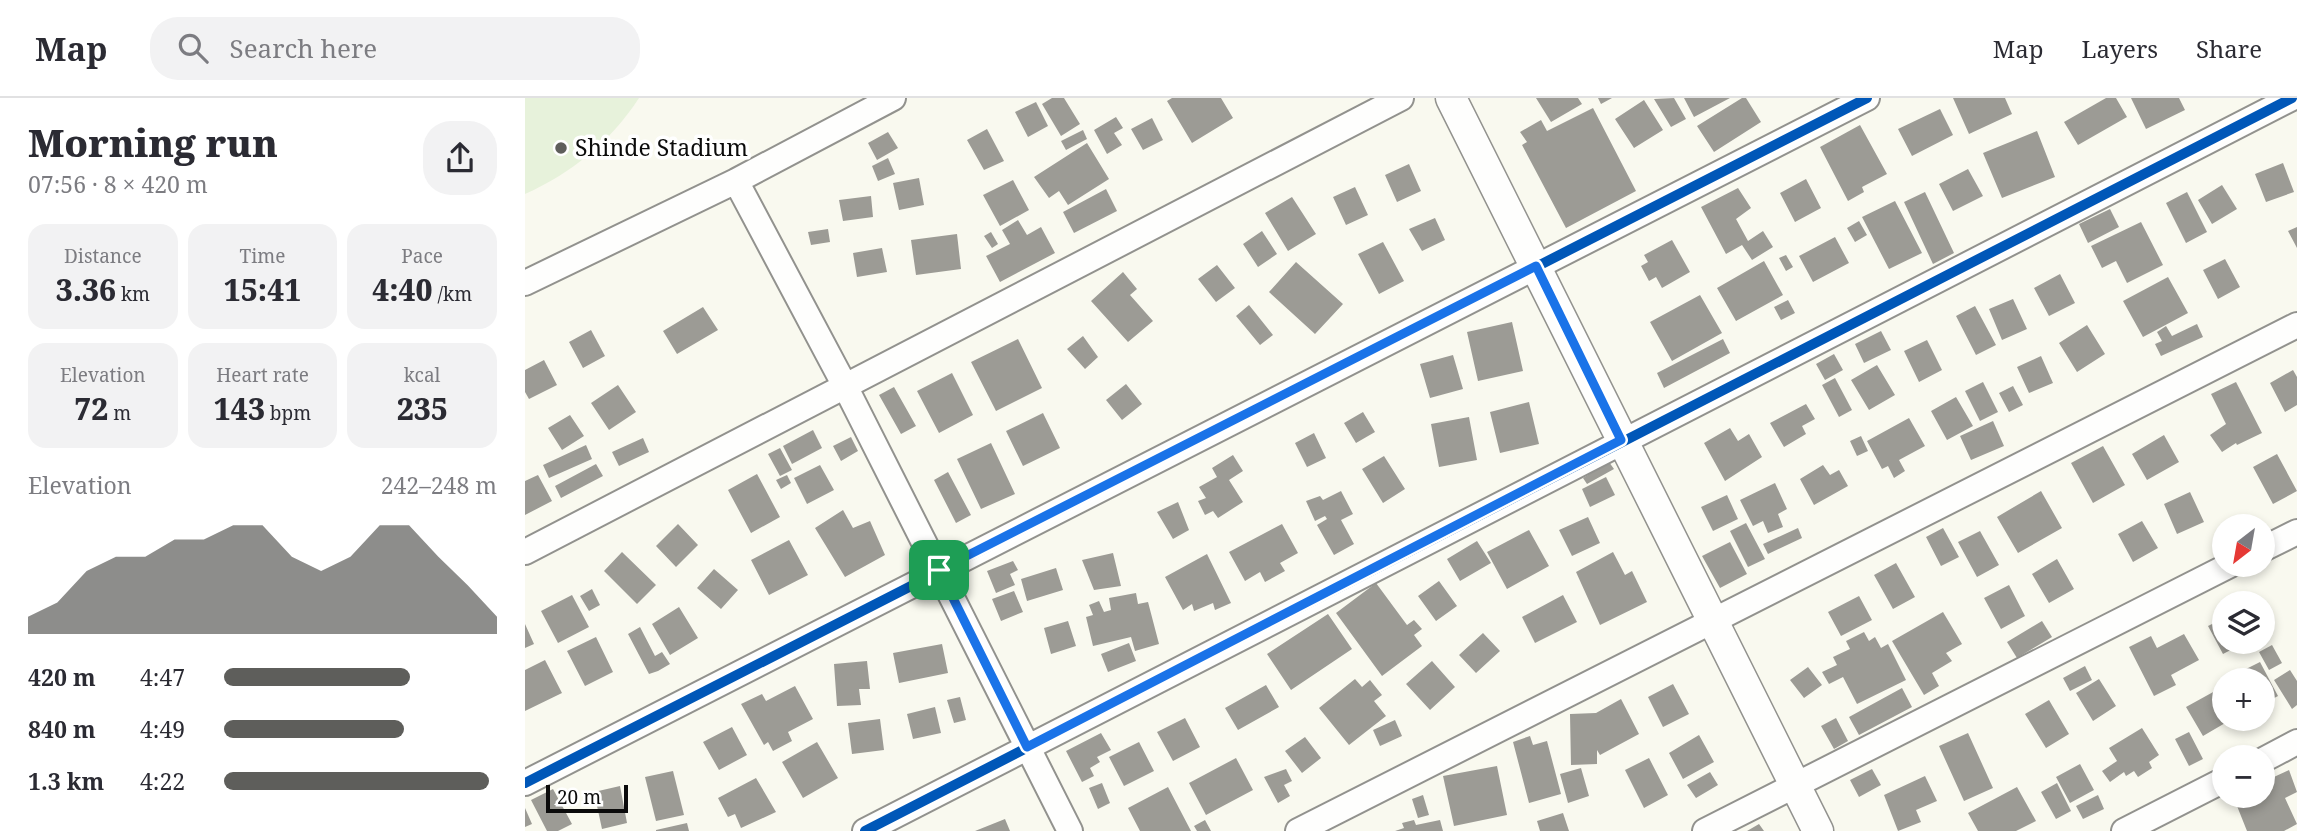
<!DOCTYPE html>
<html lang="en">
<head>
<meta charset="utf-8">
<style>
  body { margin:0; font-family:"Noto Serif",serif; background:#f2f2f3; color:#2b2b33; height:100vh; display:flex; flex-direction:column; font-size:26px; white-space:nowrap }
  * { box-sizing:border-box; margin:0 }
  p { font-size:23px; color:#7c7c81 }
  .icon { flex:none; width:38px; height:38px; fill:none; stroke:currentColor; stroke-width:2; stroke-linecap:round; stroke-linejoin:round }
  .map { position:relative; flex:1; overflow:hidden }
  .panel { display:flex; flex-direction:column; background:#fff; width:525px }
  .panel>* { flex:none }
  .needle { width:46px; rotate:211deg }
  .controls { position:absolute; left:1687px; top:416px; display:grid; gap:14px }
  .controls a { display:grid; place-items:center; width:63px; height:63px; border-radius:50%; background:#fff; box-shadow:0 4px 10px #0003; font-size:35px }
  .scale { position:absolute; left:21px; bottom:18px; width:82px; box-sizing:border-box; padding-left:7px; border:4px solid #0b0b0b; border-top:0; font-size:19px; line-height:24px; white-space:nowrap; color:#0b0b0b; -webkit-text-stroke:5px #fff; paint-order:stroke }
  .pin { position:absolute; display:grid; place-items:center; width:60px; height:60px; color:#fff; margin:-30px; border-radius:14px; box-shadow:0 4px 10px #0006 }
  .round { display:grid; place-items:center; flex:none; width:74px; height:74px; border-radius:28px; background:#f2f2f3 }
  .head { display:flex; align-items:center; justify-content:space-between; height:119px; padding:0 28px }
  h1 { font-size:38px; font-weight:800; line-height:52px }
  .figures { display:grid; grid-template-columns:repeat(3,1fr); gap:10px; height:119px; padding:7px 28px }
  .figures div { display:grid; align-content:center; border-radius:18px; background:#f2f2f3; text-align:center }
  .figures b { font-size:30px; font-weight:800 }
  .figures small { font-size:19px; font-weight:400 }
  .figures p { font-size:19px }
  .chart { height:196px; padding:14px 28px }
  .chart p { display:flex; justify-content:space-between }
  .chart svg { width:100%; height:126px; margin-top:7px; fill:#5e5e5b; opacity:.7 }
  ul { padding:0 28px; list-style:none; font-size:23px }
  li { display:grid; grid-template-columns:112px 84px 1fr; align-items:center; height:52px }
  li i { height:18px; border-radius:9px; background:#5e5e5b }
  header { display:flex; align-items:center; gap:42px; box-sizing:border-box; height:98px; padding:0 35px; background:#fff; border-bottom:2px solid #e1e1e2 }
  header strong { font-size:33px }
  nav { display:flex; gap:38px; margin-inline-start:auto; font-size:24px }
  .search { width:490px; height:63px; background:#f2f2f3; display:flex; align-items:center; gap:18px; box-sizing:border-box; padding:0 24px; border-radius:28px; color:#7c7c81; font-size:26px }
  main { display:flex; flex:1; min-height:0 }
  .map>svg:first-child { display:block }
</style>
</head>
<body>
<header>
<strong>Map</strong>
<div class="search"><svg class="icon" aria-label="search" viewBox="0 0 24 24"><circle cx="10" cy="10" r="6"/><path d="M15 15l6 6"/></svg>Search here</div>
<nav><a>Map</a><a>Layers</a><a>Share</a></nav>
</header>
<main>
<section class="panel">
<div class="head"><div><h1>Morning run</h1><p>07:56 · 8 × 420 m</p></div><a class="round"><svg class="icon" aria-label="share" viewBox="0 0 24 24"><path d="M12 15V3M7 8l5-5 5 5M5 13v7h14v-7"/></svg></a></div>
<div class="figures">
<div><p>Distance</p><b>3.36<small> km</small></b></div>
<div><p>Time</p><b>15:41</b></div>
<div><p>Pace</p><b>4:40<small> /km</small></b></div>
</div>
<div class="figures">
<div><p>Elevation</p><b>72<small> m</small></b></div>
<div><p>Heart rate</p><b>143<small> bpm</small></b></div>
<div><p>kcal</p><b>235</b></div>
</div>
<div class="chart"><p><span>Elevation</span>242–248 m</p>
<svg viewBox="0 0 160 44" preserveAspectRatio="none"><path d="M0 44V38L10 33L20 22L30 17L40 17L50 11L60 11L70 6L80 6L90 17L100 22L110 17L120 6L130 6L140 17L150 27L160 38V44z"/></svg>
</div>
<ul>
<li><b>420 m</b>4:47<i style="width:68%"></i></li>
<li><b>840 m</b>4:49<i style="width:66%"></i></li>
<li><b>1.3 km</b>4:22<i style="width:97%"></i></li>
</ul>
</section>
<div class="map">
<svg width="1772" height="733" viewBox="0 0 1772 733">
  <rect width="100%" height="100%" fill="#f9f9ef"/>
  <!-- pitch -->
  <path fill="#e7f2db" d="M 0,0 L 114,0 C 86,43 47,75 0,96 Z"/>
  <!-- building -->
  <path fill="#9c9b95" d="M 527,0 L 539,0 L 555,26 L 536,38 L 517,6 Z
    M 647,0 L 696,0 L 708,20 L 667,45 L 642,3 Z
    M 1011,0 L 1053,0 L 1057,6 L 1026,24 Z
    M 1073,0 L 1087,0 L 1076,6 Z
    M 1149,0 L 1161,21 L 1146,29 L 1129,1 Z
    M 1159,0 L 1205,0 L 1169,19 Z
    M 1217,0 L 1221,0 L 1236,24 L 1189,54 L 1172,28 Z
    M 1428,0 L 1480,0 L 1487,16 L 1444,36 Z
    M 1581,0 L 1591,0 L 1602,19 L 1553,47 L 1539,24 Z
    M 1606,0 L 1654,0 L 1660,12 L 1621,31 Z
    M 1119,2 L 1138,32 L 1109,50 L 1090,21 Z
    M 511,4 L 523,28 L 503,39 L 490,14 Z
    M 1068,10 L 1111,93 L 1041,130 L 997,47 L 1002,44 L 995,34 L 1016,22 L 1022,33 Z
    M 1415,11 L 1428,37 L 1387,58 L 1373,31 Z
    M 591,19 L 598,30 L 589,35 L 597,47 L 582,56 L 569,32 Z
    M 627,20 L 638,42 L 618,52 L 606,31 Z
    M 1335,27 L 1362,76 L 1337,89 L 1339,94 L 1323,103 L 1295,49 Z
    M 462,31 L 479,63 L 459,72 L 442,42 Z
    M 558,32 L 562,41 L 541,52 L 536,43 Z
    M 1512,33 L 1530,79 L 1477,100 L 1458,55 Z
    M 363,34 L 373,50 L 352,62 L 343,45 Z
    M 562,45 L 584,81 L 543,107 L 534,93 L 524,100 L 509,79 Z
    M 363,60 L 370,76 L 353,83 L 347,68 Z
    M 1758,65 L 1769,94 L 1741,104 L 1730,76 Z
    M 884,66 L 896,93 L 872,104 L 860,77 Z
    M 1443,71 L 1458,98 L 1428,113 L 1414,86 Z
    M 394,80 L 399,107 L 374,112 L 368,85 Z
    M 1281,81 L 1296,110 L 1270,124 L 1255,95 Z
    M 488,82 L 504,112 L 475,128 L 458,97 Z
    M 1697,87 L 1712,111 L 1687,126 L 1673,102 Z
    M 830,89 L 843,117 L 821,127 L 808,99 Z
    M 1213,90 L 1226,110 L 1211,121 L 1223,143 L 1238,133 L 1248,149 L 1227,162 L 1217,147 L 1201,156 L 1176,109 Z
    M 581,91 L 592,113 L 549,135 L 538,114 Z
    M 1400,94 L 1429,155 L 1408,166 L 1379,104 Z
    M 1662,94 L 1682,134 L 1661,145 L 1641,105 Z
    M 346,98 L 348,119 L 318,123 L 314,102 Z
    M 767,99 L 791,136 L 763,153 L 740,115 Z
    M 1370,103 L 1397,155 L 1364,171 L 1337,119 Z
    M 1585,111 L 1594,129 L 1563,145 L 1554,126 Z
    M 910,120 L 920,142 L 897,153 L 884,131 Z
    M 493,122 L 502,137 L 516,129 L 530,155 L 475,184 L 461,158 L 485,146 L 477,132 Z
    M 1334,123 L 1342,137 L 1330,144 L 1322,130 Z
    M 1616,124 L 1638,167 L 1602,185 L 1591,163 L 1577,170 L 1566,148 Z
    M 1772,129 L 1772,150 L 1763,133 Z
    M 303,131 L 305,144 L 286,147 L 283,134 Z
    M 737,133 L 752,156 L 733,169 L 718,146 Z
    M 466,134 L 473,146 L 467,150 L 459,138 Z
    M 432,136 L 436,171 L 391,177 L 386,142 Z
    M 1310,139 L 1324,165 L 1288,184 L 1274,158 Z
    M 1147,142 L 1165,174 L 1137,190 L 1131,179 L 1124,183 L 1116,168 L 1123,164 L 1119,157 Z
    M 858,144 L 879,183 L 854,196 L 833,156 Z
    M 357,150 L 362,174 L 332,179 L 328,155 Z
    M 1261,157 L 1268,169 L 1261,173 L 1254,160 Z
    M 1700,161 L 1715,189 L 1693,201 L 1678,172 Z
    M 1239,163 L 1258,197 L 1211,223 L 1192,190 Z
    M 771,164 L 818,206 L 790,236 L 744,194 Z
    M 692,167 L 710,190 L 691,204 L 673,181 Z
    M 598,174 L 612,191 L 605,197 L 628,223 L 603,244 L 566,203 Z
    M 1535,176 L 1550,205 L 1524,218 L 1509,190 Z
    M 1643,179 L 1663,215 L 1618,239 L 1598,203 Z
    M 1175,197 L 1197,235 L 1147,263 L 1125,224 Z
    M 1488,201 L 1502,231 L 1477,242 L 1464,211 Z
    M 1263,202 L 1270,215 L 1256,222 L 1249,209 Z
    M 724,207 L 748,237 L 735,247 L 711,218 Z
    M 1450,208 L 1471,247 L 1451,257 L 1431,218 Z
    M 178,209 L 193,232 L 152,256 L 138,233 Z
    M 987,224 L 998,273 L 953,283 L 942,234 Z
    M 1672,226 L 1678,239 L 1636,258 L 1630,246 L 1637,243 L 1632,234 L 1641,228 L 1647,238 Z
    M 1562,227 L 1580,256 L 1552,274 L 1534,245 Z
    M 66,232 L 80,258 L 58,270 L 44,244 Z
    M 1356,233 L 1366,252 L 1339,265 L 1330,246 Z
    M 558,238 L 573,259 L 560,271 L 542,251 Z
    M 493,241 L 517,290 L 471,313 L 446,264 Z
    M 1198,241 L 1205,255 L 1139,290 L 1132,275 Z
    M 1402,242 L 1417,272 L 1394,284 L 1379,253 Z
    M 1309,256 L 1318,272 L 1300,282 L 1291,266 Z
    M 928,257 L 938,291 L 905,300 L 895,266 Z
    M 1516,258 L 1528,285 L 1504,295 L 1492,269 Z
    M 19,262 L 32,287 L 4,301 L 0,294 L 0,272 Z
    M 1352,267 L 1370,297 L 1344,312 L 1326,282 Z
    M 1768,272 L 1772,279 L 1772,307 L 1760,314 L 1745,285 Z
    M 427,275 L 448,317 L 414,335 L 392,293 Z
    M 1310,280 L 1327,312 L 1314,319 L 1297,287 Z
    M 1458,284 L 1473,314 L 1455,323 L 1440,293 Z
    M 1711,284 L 1737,335 L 1712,347 L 1711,345 L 1697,354 L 1685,337 L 1701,326 L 1686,296 Z
    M 601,286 L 617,306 L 597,322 L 581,302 Z
    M 93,287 L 111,314 L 84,332 L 66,305 Z
    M 1488,288 L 1498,307 L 1484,314 L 1474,295 Z
    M 369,289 L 391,328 L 376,336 L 354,297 Z
    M 1431,299 L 1448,328 L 1422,342 L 1406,313 Z
    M 1004,304 L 1014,346 L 975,355 L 965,314 Z
    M 1281,306 L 1290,321 L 1277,328 L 1281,336 L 1259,349 L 1245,325 Z
    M 838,314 L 850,334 L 831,345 L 819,325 Z
    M 518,315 L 535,350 L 498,368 L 481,333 Z
    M 45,317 L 59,338 L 37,352 L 23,330 Z
    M 944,319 L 952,362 L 914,369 L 906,326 Z
    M 1384,320 L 1400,348 L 1374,362 L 1380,373 L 1369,380 L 1363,368 L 1357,371 L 1342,343 Z
    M 1468,323 L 1479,348 L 1446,362 L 1435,338 Z
    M 1205,330 L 1213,343 L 1224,336 L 1237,359 L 1200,383 L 1179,345 Z
    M 288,332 L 297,350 L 267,366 L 258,348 Z
    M 789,335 L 801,360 L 782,369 L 770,345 Z
    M 1639,337 L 1654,364 L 1622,382 L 1607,356 Z
    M 1336,338 L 1343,353 L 1332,358 L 1325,343 Z
    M 326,339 L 333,353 L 316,363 L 308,348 Z
    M 118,340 L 124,354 L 94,368 L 87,354 Z
    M 466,345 L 490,396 L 456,411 L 432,361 Z
    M 61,347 L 67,361 L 24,380 L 18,367 Z
    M 1578,348 L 1600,387 L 1568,405 L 1546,365 Z
    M 255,350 L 267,372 L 255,378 L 243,356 Z
    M 1752,356 L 1772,393 L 1748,406 L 1728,369 Z
    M 708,357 L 718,373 L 704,382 L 718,404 L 693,420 L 688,413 L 680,417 L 673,403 L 681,400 L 674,389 L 692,379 L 687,370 Z
    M 859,358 L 880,391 L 858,405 L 837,371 Z
    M 1084,364 L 1089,371 L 1062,386 L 1058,380 Z
    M 71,366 L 78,378 L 36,400 L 30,388 Z
    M 295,367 L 309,392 L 282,406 L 269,380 Z
    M 1298,367 L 1305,377 L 1314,372 L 1323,388 L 1289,407 L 1275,381 Z
    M 423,374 L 446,417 L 431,425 L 409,382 Z
    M 232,376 L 255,419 L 226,435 L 203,392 Z
    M 13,377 L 27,403 L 0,417 L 0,383 Z
    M 262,377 L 266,385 L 256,391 L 251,382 Z
    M 1081,379 L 1090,397 L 1065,409 L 1057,391 Z
    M 1250,385 L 1262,411 L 1253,416 L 1258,429 L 1243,435 L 1238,423 L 1228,428 L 1215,402 Z
    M 816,393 L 828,416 L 816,422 L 829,446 L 809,457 L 792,427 L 802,421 L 800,418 L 790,423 L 781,403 L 795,398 L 798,402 Z
    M 1516,393 L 1537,430 L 1493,455 L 1472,419 Z
    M 1665,394 L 1679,424 L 1652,436 L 1639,406 Z
    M 1202,397 L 1213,421 L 1188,433 L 1176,409 Z
    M 653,404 L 664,432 L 648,441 L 632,414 Z
    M 318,412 L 328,430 L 345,423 L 360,457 L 320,479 L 290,430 Z
    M 1063,419 L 1075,445 L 1047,458 L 1034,432 Z
    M 1617,423 L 1633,450 L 1608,464 L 1593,436 Z
    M 1221,425 L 1240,461 L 1223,469 L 1205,433 Z
    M 153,426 L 173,447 L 151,469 L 131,448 Z
    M 757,426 L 773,455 L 755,465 L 760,473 L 740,484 L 735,474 L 720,483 L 704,454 Z
    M 1273,430 L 1277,440 L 1243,456 L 1238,446 Z
    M 1418,430 L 1434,459 L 1416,468 L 1401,439 Z
    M 1004,432 L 1024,468 L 982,491 L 962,454 Z
    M 1455,433 L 1474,467 L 1452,479 L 1433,444 Z
    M 264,442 L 283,477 L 244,497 L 226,462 Z
    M 952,443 L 966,465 L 935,483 L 922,461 Z
    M 1205,444 L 1222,476 L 1195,490 L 1177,458 Z
    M 97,454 L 131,487 L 112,506 L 79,473 Z
    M 1088,454 L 1100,477 L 1107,473 L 1122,504 L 1075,527 L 1051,474 Z
    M 588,455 L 596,488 L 569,492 L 557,462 Z
    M 682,456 L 706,505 L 690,512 L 688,505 L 669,513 L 667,506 L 658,512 L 640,479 Z
    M 1532,461 L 1549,491 L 1524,505 L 1507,476 Z
    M 488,463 L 493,472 L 485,476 L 490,487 L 471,495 L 462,473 Z
    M 1371,465 L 1390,499 L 1368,511 L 1349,477 Z
    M 531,470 L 538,492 L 502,503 L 496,481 Z
    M 189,471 L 213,492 L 196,511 L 172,490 Z
    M 914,483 L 932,508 L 911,523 L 893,498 Z
    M 851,485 L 882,527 L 889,522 L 897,531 L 889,537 L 897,548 L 857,578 L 811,515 Z
    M 1484,487 L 1500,518 L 1476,531 L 1459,500 Z
    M 67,491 L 75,507 L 64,513 L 55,498 Z
    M 489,493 L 498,514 L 476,523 L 467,501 Z
    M 611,495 L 613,506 L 623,504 L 634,546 L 610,553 L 606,539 L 568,548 L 561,519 L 568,517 L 564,507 L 574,503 L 579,514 L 586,512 L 584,500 Z
    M 47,497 L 64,529 L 33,545 L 16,513 Z
    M 1038,497 L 1052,524 L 1010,545 L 997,519 Z
    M 1334,498 L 1347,522 L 1316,538 L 1303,514 Z
    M 154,509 L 173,540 L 145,557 L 127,526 Z
    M 1738,513 L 1747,530 L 1738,536 Z
    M 1418,514 L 1437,546 L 1421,555 L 1427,563 L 1407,575 L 1414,588 L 1399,597 L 1367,543 Z
    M 803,516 L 827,551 L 766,592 L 742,556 Z
    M 1699,520 L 1699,544 L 1721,544 L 1698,556 L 1683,528 Z
    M 543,523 L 551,548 L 526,556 L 519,530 Z
    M 1517,523 L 1527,539 L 1492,560 L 1482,544 Z
    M 0,526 L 9,546 L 0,550 Z
    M 115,529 L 130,558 L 137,554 L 145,566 L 133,573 L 124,576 L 103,536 Z
    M 1339,534 L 1344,543 L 1350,539 L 1356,550 L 1363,546 L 1381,582 L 1332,606 L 1318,579 L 1304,586 L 1297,574 L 1312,567 L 1308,559 L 1325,551 L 1321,543 Z
    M 958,535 L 975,553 L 951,575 L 934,557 Z
    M 1659,536 L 1674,562 L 1646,577 L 1651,587 L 1629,598 L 1604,549 L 1626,538 L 1632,550 Z
    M 71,539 L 88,574 L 60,588 L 42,553 Z
    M 604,545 L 611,563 L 583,574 L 576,556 Z
    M 417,546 L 423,575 L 374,585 L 368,555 Z
    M 1747,547 L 1757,565 L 1744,572 L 1734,554 Z
    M 20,562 L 37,595 L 0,613 L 0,572 Z
    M 342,563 L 345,591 L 334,591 L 336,607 L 312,608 L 309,566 Z
    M 907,563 L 930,589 L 905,612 L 881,586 Z
    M 1735,564 L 1753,598 L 1738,606 L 1738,583 L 1717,583 L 1713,575 Z
    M 1560,568 L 1567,582 L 1545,593 L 1538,580 Z
    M 1283,569 L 1297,587 L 1279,600 L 1265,582 Z
    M 1765,572 L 1772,583 L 1772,607 L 1767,611 L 1749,582 Z
    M 830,581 L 837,589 L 845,582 L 857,597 L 849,603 L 861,618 L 824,647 L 794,610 Z
    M 1574,581 L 1591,608 L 1568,623 L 1551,595 Z
    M 1148,586 L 1164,616 L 1138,629 L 1123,599 Z
    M 741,587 L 754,609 L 713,632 L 700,610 Z
    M 270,588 L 288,621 L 263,634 L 267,643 L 248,653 L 243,644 L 239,647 L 216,606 L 237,596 L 241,603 Z
    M 1377,590 L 1387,609 L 1334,637 L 1324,619 Z
    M 1690,593 L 1699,608 L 1699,621 L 1707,621 L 1678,638 L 1661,609 Z
    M 435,599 L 441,622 L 429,625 L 422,602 Z
    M 1096,601 L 1114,636 L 1075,657 L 1072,652 L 1072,666 L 1046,667 L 1045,616 L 1071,615 Z
    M 1524,602 L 1544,636 L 1521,650 L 1500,616 Z
    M 410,609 L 416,635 L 388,641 L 382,616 Z
    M 660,620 L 675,649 L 648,663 L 632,634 Z
    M 1311,620 L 1323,643 L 1309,651 L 1296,628 Z
    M 355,621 L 359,652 L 327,656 L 323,625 Z
    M 870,622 L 877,638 L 855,648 L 848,632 Z
    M 207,629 L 222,657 L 194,672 L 178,644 Z
    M 1617,630 L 1634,657 L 1624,664 L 1627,670 L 1613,679 L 1609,673 L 1601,678 L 1599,674 L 1585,684 L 1577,673 L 1592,663 L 1584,650 Z
    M 1664,634 L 1678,661 L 1664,668 L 1650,641 Z
    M 576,635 L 586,652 L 572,659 L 575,664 L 565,670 L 569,678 L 557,684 L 541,653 Z
    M 1443,635 L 1468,690 L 1439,703 L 1414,648 Z
    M 1174,637 L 1189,664 L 1158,681 L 1144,655 Z
    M 1005,638 L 1008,647 L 1022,643 L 1036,696 L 1004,705 L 988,644 Z
    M 780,639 L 796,660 L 777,675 L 760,653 Z
    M 292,644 L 313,680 L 278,700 L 257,664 Z
    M 614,644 L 629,673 L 599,688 L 584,659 Z
    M 711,660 L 728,692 L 681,717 L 664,685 Z
    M 1124,660 L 1143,697 L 1119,710 L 1100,672 Z
    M 1555,666 L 1569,692 L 1545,705 L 1531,679 Z
    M 972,668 L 982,717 L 929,728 L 918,678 Z
    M 1056,670 L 1064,698 L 1043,705 L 1035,676 Z
    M 761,671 L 767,683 L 759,687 L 765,698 L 753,705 L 739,679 Z
    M 1347,671 L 1356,687 L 1334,699 L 1325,682 Z
    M 1764,672 L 1772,694 L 1760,700 L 1772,726 L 1759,733 L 1722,733 L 1708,698 L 1738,698 L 1738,684 Z
    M 148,673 L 159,717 L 131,723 L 120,679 Z
    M 1185,674 L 1193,687 L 1171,700 L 1162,687 Z
    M 1400,678 L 1412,703 L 1391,712 L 1396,724 L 1373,733 L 1359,697 Z
    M 231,680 L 251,714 L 216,730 L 210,716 L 203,719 L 193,700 Z
    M 577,685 L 585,705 L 573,711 L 564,690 Z
    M 1532,685 L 1546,713 L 1531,721 L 1516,694 Z
    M 95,688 L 102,725 L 77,731 L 69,694 Z
    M 643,689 L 666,733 L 615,733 L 603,710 Z
    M 1492,689 L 1511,723 L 1491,733 L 1453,733 L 1443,715 Z
    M 28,691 L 47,726 L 33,733 L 22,733 L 6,702 Z
    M 898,697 L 904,717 L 893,720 L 887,701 Z
    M 1573,697 L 1579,711 L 1558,721 L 1551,708 Z
    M 0,710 L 7,726 L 0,729 Z
    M 1038,715 L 1044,733 L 1015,733 L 1012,723 Z
    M 480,721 L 485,733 L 450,733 Z
    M 680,722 L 686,733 L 672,733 L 669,728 Z
    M 889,722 L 891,727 L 915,722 L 918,733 L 870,733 L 879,730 L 877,725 Z
    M 162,725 L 164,733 L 131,733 L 131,732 Z
    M 1234,726 L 1239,733 L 1222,733 Z"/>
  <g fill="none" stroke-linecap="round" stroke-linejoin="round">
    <defs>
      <path id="minor" d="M 211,83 L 320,288 L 545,733
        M 0,185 L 211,83 L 368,0
        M 1738,451 L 1772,434
        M 0,454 L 876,0
        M 1738,662 L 1772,644
        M 0,685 L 1342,0
        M 340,733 L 1767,0
        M 773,733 L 1772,227
        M 1180,733 L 1705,467
        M 1599,733 L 1699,682"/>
      <path id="tertiary" d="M 926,0 L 1293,733"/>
    </defs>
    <!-- minor casing -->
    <use href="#minor" stroke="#92928e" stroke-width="28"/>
    <!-- tertiary casing -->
    <use href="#tertiary" stroke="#92928e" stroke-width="33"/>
    <!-- minor -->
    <use href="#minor" stroke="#fefefd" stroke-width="24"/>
    <!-- tertiary -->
    <use href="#tertiary" stroke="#fefefd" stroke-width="30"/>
    <defs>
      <path id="cycleway" d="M 0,685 L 1342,0
        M 340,733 L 1767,0"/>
    </defs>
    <!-- cycleway casing -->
    <use href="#cycleway" stroke="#fff" stroke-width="15"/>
    <!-- cycleway -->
    <use href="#cycleway" stroke="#0057b8" stroke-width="10"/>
  </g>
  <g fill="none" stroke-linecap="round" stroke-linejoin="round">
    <defs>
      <path id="route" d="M 1011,168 L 1096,342 L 502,649 L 414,472 Z"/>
    </defs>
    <!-- route casing -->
    <use href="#route" stroke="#fff" stroke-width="14"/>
    <!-- route -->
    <use href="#route" stroke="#1a73e8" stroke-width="9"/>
  </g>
  <!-- markers -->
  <circle fill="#5e5e5b" stroke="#fff" stroke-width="2.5" cx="36" cy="50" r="7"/>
  <g text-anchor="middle" stroke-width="7" stroke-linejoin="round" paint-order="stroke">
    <!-- poi labels -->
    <g font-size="23" fill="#0b0b0b" stroke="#fff" text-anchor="start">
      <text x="50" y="58">Shinde Stadium</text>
    </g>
  </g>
</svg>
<div class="controls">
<a><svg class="needle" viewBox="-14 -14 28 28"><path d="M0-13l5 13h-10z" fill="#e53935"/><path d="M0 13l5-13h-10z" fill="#7c7c81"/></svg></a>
<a><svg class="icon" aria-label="layers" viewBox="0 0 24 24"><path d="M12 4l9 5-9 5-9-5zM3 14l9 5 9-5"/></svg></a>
<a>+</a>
<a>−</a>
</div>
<div class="scale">20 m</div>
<div class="pin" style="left:414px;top:472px;background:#1e9e55"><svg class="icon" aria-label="arrive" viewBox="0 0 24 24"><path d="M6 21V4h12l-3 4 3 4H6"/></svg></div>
</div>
</main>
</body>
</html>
